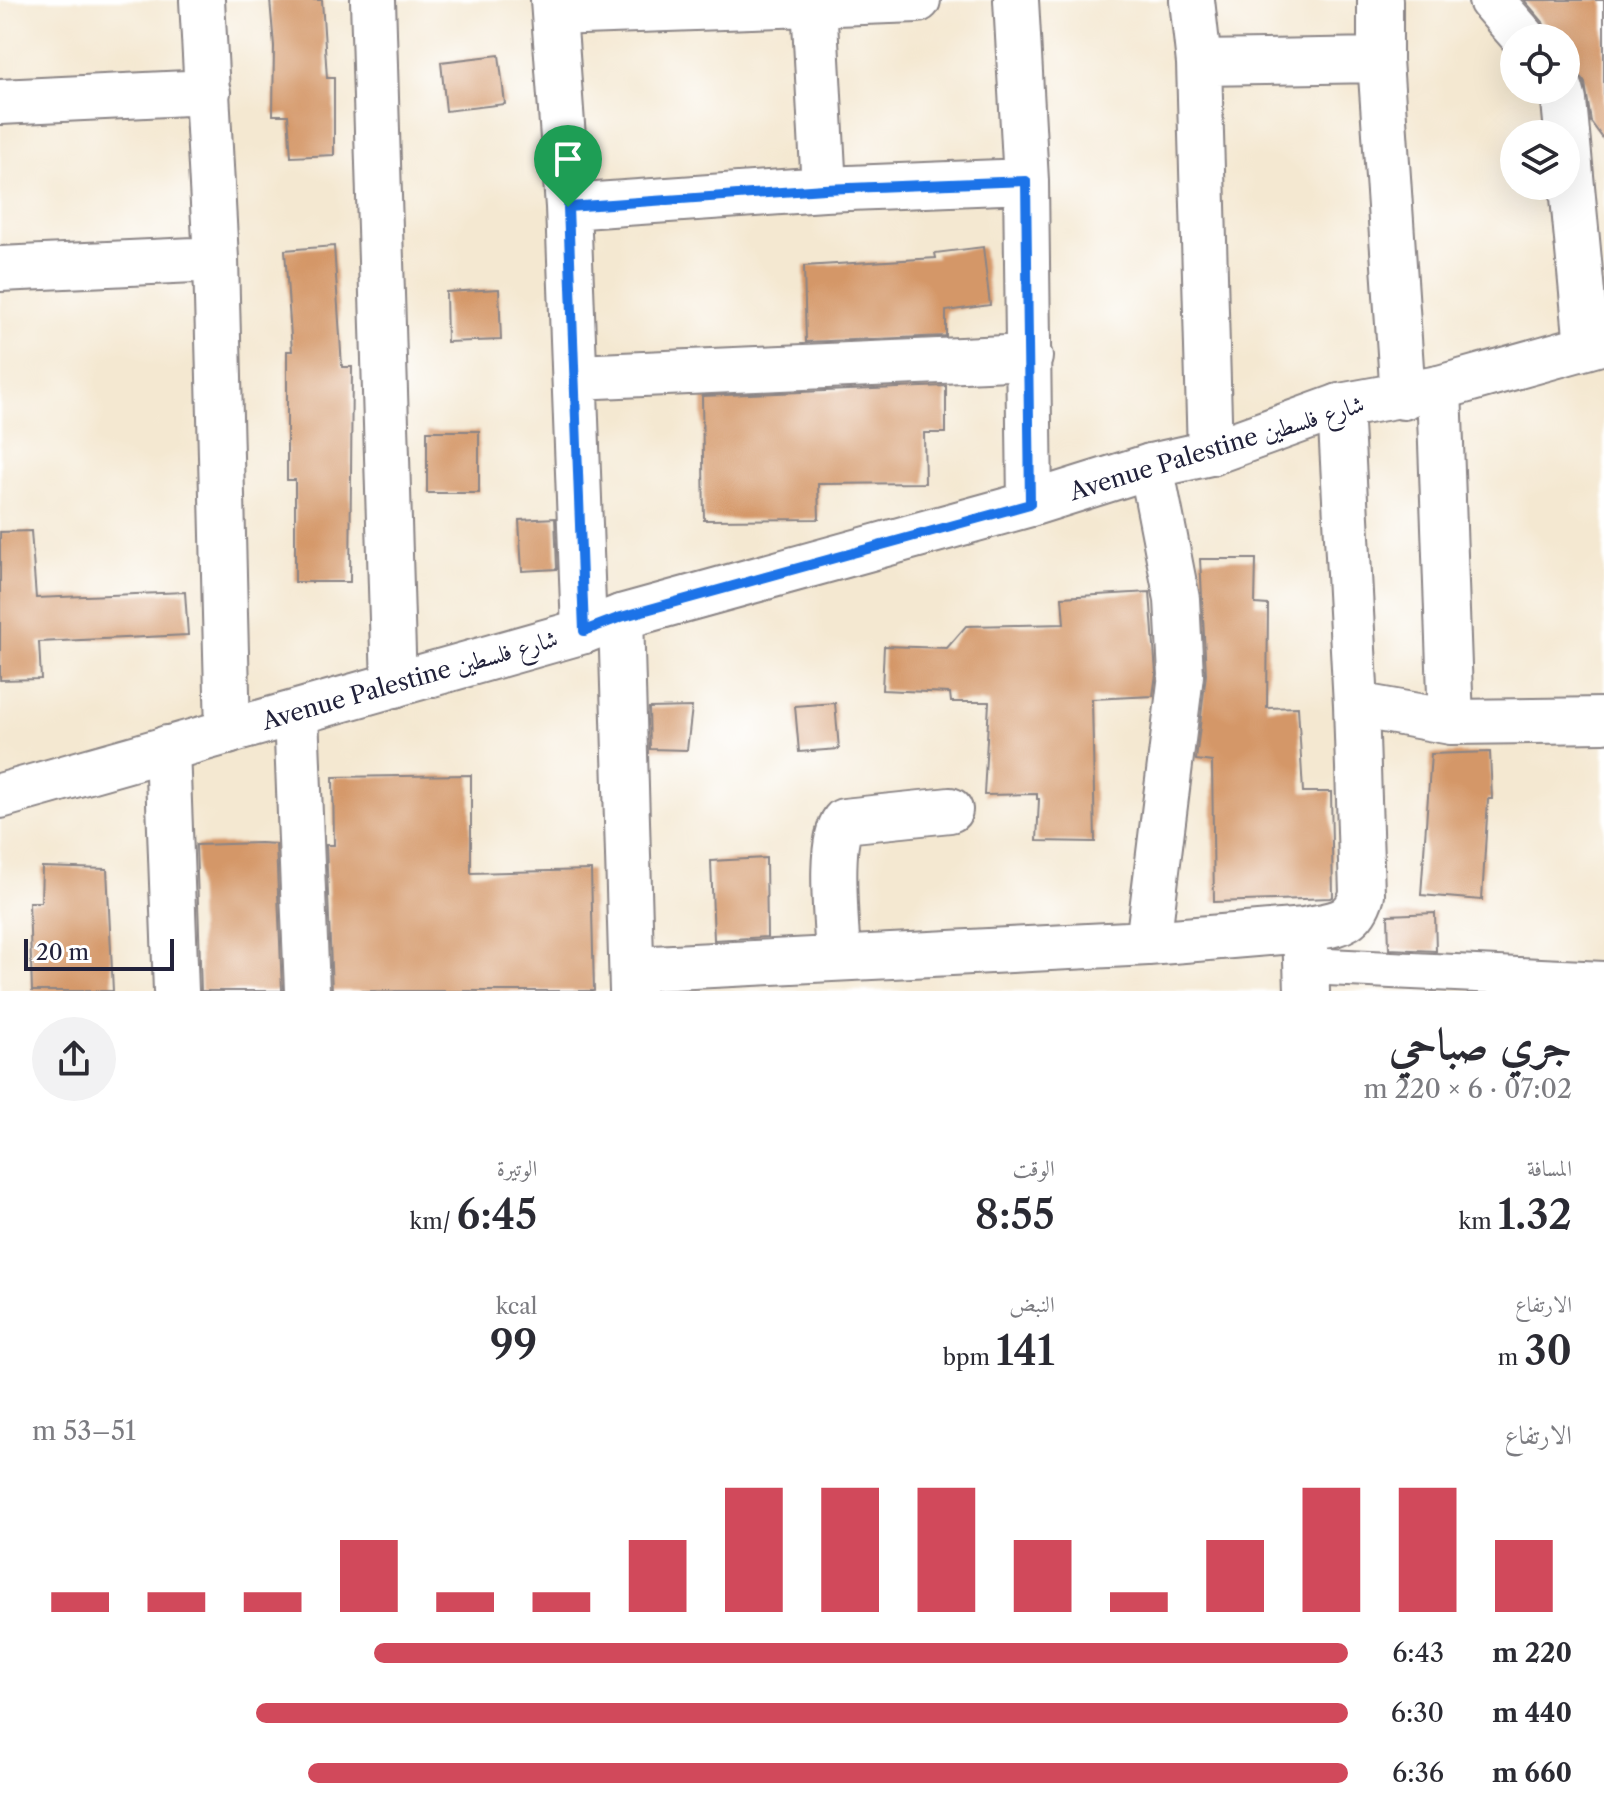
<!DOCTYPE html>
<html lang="ar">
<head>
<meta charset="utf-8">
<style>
  body { margin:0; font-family:"Libre Caslon Text",Amiri,serif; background:#f2f2f3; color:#2b2b33; direction:rtl; height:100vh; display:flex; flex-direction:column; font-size:30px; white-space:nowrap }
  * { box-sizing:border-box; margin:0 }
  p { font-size:26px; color:#7c7c81 }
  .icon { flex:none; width:44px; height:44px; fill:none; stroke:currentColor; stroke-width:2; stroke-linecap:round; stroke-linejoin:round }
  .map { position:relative; height:991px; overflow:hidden; direction:ltr }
  .side { display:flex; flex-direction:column; background:#fff; flex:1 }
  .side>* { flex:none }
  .tools { position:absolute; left:1500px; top:24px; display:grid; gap:16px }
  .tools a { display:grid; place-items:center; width:80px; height:80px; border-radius:50%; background:#fff; box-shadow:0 8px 32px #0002; font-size:40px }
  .scale { position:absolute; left:24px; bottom:20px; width:150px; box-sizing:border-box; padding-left:8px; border:4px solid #22223b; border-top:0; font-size:22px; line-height:28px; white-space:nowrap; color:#22223b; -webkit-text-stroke:6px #fff; paint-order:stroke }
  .pin { position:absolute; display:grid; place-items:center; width:68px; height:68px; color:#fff; margin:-82px -34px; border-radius:50% 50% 50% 0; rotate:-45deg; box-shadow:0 0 8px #0007 }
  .pin .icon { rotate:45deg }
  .round { display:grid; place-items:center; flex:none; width:84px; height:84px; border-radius:42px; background:#f2f2f3 }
  .overview { display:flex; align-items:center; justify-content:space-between; height:136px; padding:0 32px }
  h1 { font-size:44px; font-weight:600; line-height:60px }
  .figures { display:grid; grid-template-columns:repeat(3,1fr); gap:12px; height:136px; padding:8px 32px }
  .figures div { display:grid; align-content:center }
  .figures b { font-size:40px; font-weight:600 }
  .figures small { font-size:22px; font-weight:400 }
  .figures p { font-size:22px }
  .chart { height:224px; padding:16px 32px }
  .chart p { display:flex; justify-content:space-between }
  .chart svg { width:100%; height:144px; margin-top:8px; stroke:#d1495b; stroke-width:6 }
  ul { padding:0 32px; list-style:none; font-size:26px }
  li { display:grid; grid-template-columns:128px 96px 1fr; align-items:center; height:60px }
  li i { height:20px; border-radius:10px; background:#d1495b }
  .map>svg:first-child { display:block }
</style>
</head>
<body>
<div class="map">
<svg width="1604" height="991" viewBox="0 0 1604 991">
  <rect width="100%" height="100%" fill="#fff"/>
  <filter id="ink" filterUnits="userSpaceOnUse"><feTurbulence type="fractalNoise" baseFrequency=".0125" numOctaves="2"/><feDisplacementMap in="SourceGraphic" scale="16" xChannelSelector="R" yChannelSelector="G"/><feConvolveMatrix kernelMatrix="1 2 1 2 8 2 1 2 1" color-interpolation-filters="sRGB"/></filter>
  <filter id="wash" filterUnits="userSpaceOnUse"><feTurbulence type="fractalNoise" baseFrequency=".006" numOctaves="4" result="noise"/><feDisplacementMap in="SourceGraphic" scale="32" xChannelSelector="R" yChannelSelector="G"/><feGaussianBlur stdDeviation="1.8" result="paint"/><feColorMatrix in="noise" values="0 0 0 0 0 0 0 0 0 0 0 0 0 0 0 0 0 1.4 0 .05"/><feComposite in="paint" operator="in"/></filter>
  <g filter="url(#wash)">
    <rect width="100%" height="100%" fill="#f4e8d1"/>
    <g id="blocks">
      <!-- building -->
      <path fill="#d49767" d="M 270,0 L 322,0 L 327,78 L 334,78 L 334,155 L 291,157 L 288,115 L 273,115 L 274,46 Z
        M 1524,0 L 1604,0 L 1604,140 L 1591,122 L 1585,83 L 1578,72 L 1566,66 L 1566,38 L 1548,38 L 1543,22 Z
        M 499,55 L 505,104 L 446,111 L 441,62 Z
        M 334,246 L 342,367 L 352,367 L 350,582 L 295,582 L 295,480 L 287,480 L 287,351 L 292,351 L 285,250 Z
        M 983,247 L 990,305 L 946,311 L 946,336 L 806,342 L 804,266 L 936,258 L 935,253 Z
        M 499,289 L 501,340 L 447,342 L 446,292 Z
        M 946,386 L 946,433 L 924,433 L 925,483 L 818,484 L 819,519 L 704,520 L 702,396 Z
        M 427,431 L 479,431 L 479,493 L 427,493 Z
        M 555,518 L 557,569 L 522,571 L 519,520 Z
        M 31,531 L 36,598 L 185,592 L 188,635 L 39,642 L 41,679 L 0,680 L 0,532 Z
        M 1200,559 L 1256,559 L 1255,604 L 1268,605 L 1267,708 L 1298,707 L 1303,792 L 1331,792 L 1333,897 L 1331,898 L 1214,902 L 1212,762 L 1196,760 L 1206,674 Z
        M 1150,592 L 1156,674 L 1153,696 L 1092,699 L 1095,842 L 1037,841 L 1039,799 L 1037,799 L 1037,794 L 984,795 L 989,702 L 951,702 L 950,693 L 882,690 L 884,646 L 947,648 L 966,626 L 1064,624 L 1062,597 Z
        M 835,703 L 839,749 L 799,752 L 795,706 Z
        M 692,707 L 687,750 L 650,749 L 649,708 Z
        M 1490,752 L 1492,799 L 1488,799 L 1482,900 L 1421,895 L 1431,754 Z
        M 471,775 L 471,873 L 591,870 L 594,991 L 332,991 L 326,845 L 334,845 L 333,777 Z
        M 260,843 L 276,844 L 282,991 L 201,991 L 196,845 Z
        M 766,858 L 767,937 L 714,940 L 711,861 Z
        M 42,867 L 107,869 L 113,991 L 32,991 L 29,902 L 41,902 Z
        M 1435,913 L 1436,951 L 1389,949 L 1388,915 Z"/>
    </g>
  </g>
  <g filter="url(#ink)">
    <use href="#blocks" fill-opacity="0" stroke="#8b8586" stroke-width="2"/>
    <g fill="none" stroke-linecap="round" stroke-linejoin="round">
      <defs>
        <path id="pedestrian" d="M 1306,966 L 1604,980"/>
        <path id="minor" d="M 202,0 L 216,259 L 228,732
          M 373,0 L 394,685
          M 553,0 L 568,207 L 584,631
          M 1016,0 L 1026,181 L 1030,504
          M 1192,0 L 1199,63 L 1210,453
          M 1380,0 L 1380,60 L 1403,397
          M 1491,0 L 1524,38
          M 814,3 L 824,189
          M 554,13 L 918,0
          M 1199,63 L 1380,60
          M 1561,90 L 1564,101 L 1587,346
          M 0,102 L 208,92
          M 568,207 L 824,189 L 1026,181
          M 0,269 L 216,259
          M 576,377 L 1030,357
          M 1439,388 L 1451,722
          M 621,617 L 632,991
          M 1356,705 L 1451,722 L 1604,720
          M 296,714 L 307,991
          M 167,748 L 176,991
          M 1148,943 L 1181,675 L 1177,599 L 1151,466
          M 838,958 C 837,926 827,844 844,821 L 950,810
          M 633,969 L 1148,943 L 1305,930
          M 1307,991 L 1305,930 C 1334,923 1353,926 1362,894 L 1356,705 L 1340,406"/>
        <path id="tertiary" d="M 0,796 L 584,631 L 621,617 L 1030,504 L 1151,466 L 1210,453 L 1340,406 L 1439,388 L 1604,342"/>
      </defs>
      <!-- pedestrian casing -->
      <use href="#pedestrian" stroke="#8b8586" stroke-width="40"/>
      <!-- minor casing -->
      <use href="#minor" stroke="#8b8586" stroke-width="48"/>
      <!-- tertiary casing -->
      <use href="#tertiary" stroke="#8b8586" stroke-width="48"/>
      <!-- pedestrian -->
      <use href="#pedestrian" stroke="#fff" stroke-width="36"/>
      <!-- minor -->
      <use href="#minor" stroke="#fff" stroke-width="44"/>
      <!-- tertiary -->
      <use href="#tertiary" stroke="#fff" stroke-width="44"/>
    </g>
  </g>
  <g fill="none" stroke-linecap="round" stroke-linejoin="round" filter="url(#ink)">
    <defs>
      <path id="route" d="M 1026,181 L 1030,504 L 621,617 L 584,631 L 568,207 L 824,189 Z"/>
    </defs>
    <!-- route casing -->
    <use href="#route" stroke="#fff" stroke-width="16"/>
    <!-- route -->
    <use href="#route" stroke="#1a73e8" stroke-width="10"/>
  </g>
  <g text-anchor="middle" stroke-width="7" stroke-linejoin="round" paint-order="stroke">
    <!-- street labels -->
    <g font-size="24" fill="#22223b" stroke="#fff">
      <text transform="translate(1217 448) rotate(-17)" y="8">Avenue Palestine شارع فلسطين</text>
      <text transform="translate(410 680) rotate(-16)" y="8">Avenue Palestine شارع فلسطين</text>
    </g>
  </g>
</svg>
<div class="tools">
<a><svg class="icon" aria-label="locate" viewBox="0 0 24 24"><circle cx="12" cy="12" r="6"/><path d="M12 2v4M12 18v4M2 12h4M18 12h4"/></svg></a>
<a><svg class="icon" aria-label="layers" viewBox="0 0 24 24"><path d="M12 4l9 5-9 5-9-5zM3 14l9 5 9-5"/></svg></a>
</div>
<div class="scale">20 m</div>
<div class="pin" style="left:568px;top:207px;background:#1e9e55"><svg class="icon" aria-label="arrive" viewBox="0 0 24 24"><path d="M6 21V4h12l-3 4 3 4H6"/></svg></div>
</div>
<section class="side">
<div class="overview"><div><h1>جري صباحي</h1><p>07:02 · 6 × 220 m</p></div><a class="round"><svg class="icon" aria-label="share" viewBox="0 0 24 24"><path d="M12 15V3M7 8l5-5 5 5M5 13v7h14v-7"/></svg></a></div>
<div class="figures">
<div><p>المسافة</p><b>1.32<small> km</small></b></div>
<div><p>الوقت</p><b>8:55</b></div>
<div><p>الوتيرة</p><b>6:45<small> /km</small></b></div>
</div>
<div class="figures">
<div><p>الارتفاع</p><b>30<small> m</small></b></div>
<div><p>النبض</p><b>141<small> bpm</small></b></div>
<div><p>kcal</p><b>99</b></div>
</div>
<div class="chart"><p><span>الارتفاع</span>51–53 m</p>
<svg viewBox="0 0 160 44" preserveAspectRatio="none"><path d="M5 44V38M15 44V38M25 44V38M35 44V22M45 44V38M55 44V38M65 44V22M75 44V6M85 44V6M95 44V6M105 44V22M115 44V38M125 44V22M135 44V6M145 44V6M155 44V22"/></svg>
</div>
<ul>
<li><b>220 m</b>6:43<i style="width:74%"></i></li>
<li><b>440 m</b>6:30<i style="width:83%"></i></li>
<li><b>660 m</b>6:36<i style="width:79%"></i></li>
</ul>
</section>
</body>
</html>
